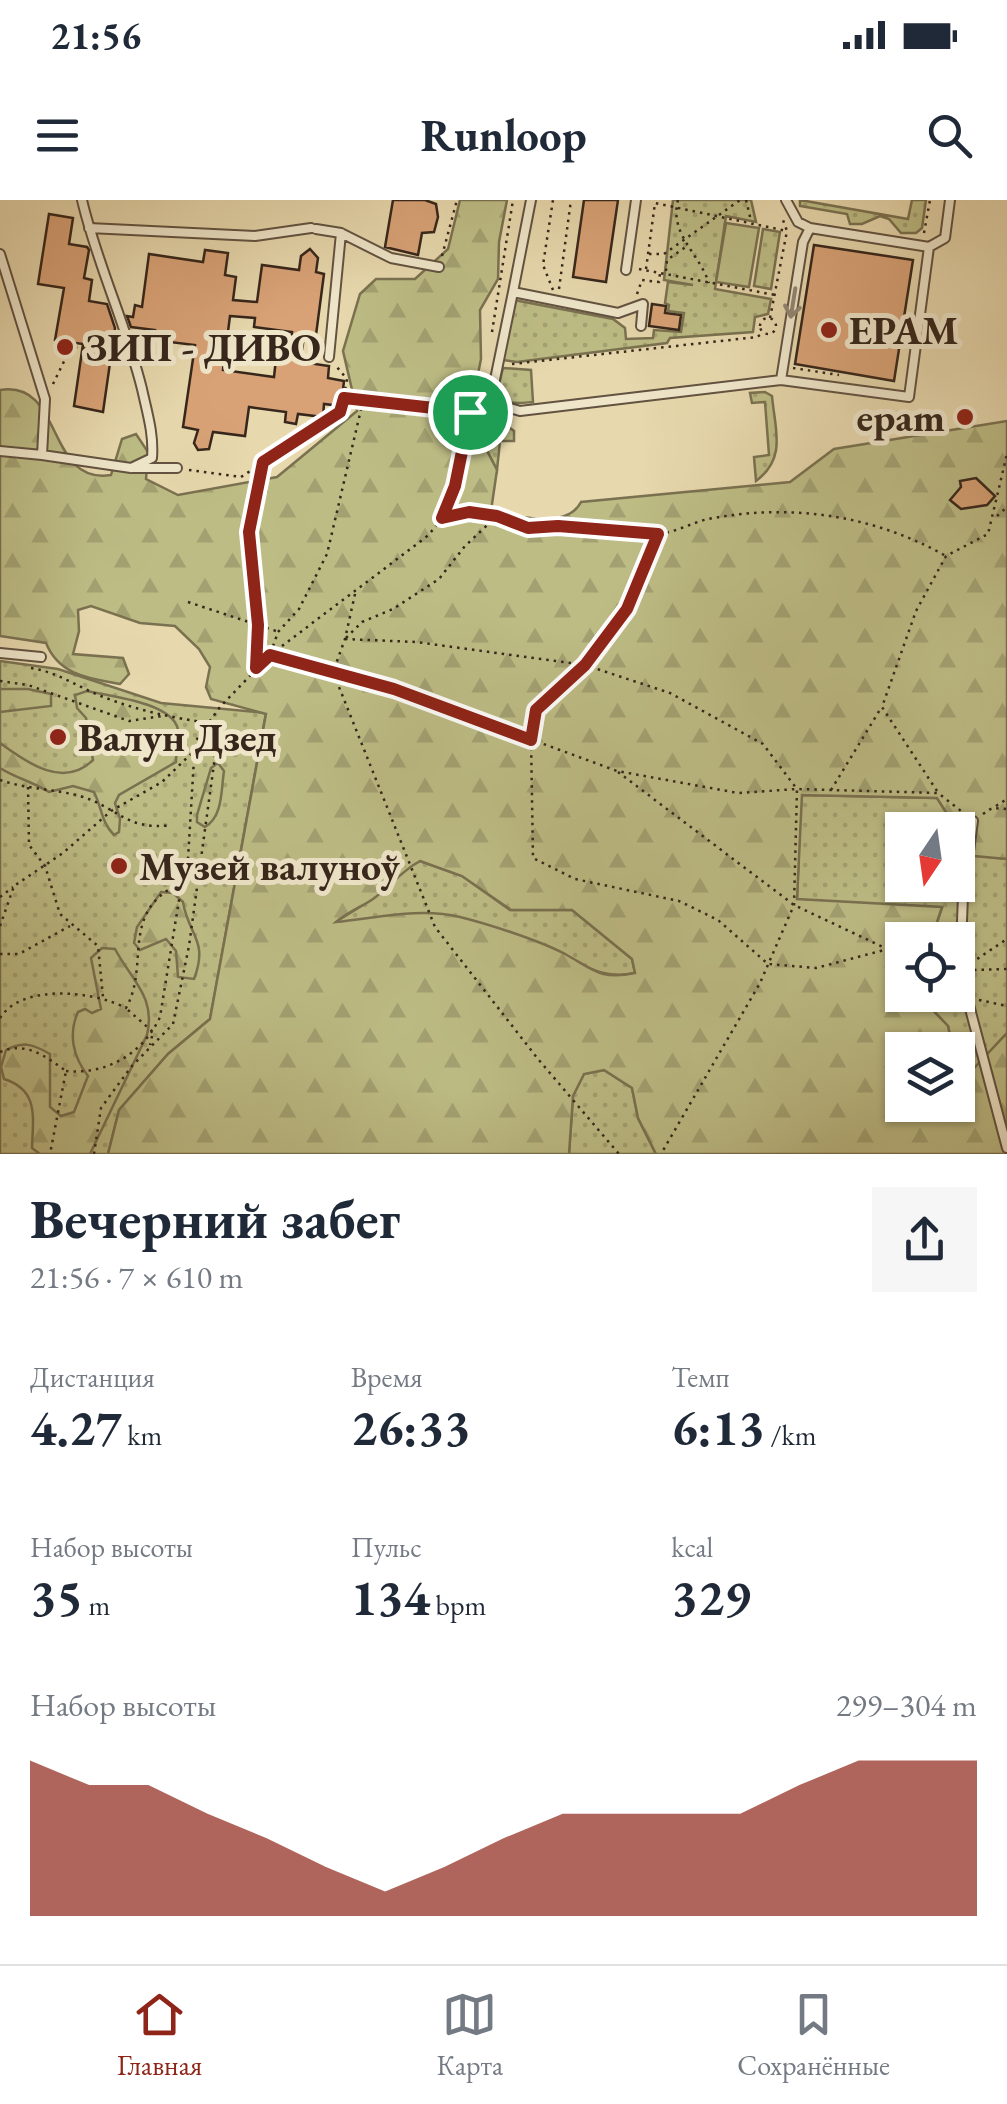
<!DOCTYPE html>
<html lang="ru">
<head>
<meta charset="utf-8">
<style>
  body { margin:0; font-family:"EB Garamond",serif; background:#f6f6f7; color:#1f2937; height:100vh; display:flex; flex-direction:column; font-size:38px; white-space:nowrap }
  * { box-sizing:border-box; margin:0 }
  p { font-size:32px; color:#747a83 }
  .icon { flex:none; width:55px; height:55px; fill:none; stroke:currentColor; stroke-width:2; stroke-linecap:round; stroke-linejoin:round }
  .map { position:relative; height:954px; overflow:hidden }
  .drawer { display:flex; flex-direction:column; background:#fff; flex:1 }
  .drawer>* { flex:none }
  .needle { width:65px; rotate:193deg }
  .fabs { position:absolute; left:885px; top:612px; display:grid; gap:20px }
  .fabs a { display:grid; place-items:center; width:90px; height:90px; border-radius:0px; background:#fff; box-shadow:0 2px 8px #0004; font-size:50px }
  .pin { position:absolute; display:grid; place-items:center; width:85px; height:85px; color:#fff; margin:-42px; border:5px solid #fff; border-radius:50%; box-shadow:0 2px 10px #0007 }
  .round { display:grid; place-items:center; flex:none; width:105px; height:105px; border-radius:0px; background:#f6f6f7 }
  .overview { display:flex; align-items:center; justify-content:space-between; height:170px; padding:0 30px }
  h1 { font-size:55px; font-weight:700; line-height:75px }
  .stats { display:grid; grid-template-columns:repeat(3,1fr); gap:15px; height:170px; padding:10px 30px }
  .stats div { display:grid; align-content:center }
  .stats b { font-size:50px; font-weight:700 }
  .stats small { font-size:28px; font-weight:400 }
  .stats p { font-size:28px }
  .chart { height:280px; padding:20px 30px }
  .chart p { display:flex; justify-content:space-between }
  .chart svg { width:100%; height:180px; margin-top:10px; fill:#8f2418; opacity:.7 }
  .status { display:flex; justify-content:space-between; align-items:center; height:70px; padding:0 50px; background:#fff; direction:ltr }
  .status svg { height:28px; fill:currentColor }
  header { display:flex; justify-content:space-between; align-items:center; height:130px; padding:0 30px; background:#fff; font-size:45px; font-weight:700 }
  .menu { display:flex; justify-content:space-around; align-items:center; height:140px; border-top:2px solid #e0e1e3; background:#fff; font-size:28px; color:#747a83 }
  .menu a { display:grid; justify-items:center; gap:5px }
  .menu .selected { color:#8f2418 }
  .map>svg:first-child { display:block }
</style>
</head>
<body>
<div class="status"><b>21:56</b><svg viewBox="0 0 49 12"><path d="M0 12V9h3v3zM5 12V6h3v6zM10 12V3h3v9zM15 12V0h3v12zM26 1h20v11H26zM47 4h2v5h-2z"/></svg></div>
<header><svg class="icon" aria-label="menu" viewBox="0 0 24 24"><path d="M4 6h16M4 12h16M4 18h16"/></svg>Runloop<svg class="icon" aria-label="search" viewBox="0 0 24 24"><circle cx="10" cy="10" r="6"/><path d="M15 15l6 6"/></svg></header>
<div class="map">
<svg width="1007" height="954" viewBox="0 0 1007 954">
  <defs>
    <pattern id="grass-dots" width="8" height="8" patternUnits="userSpaceOnUse" patternTransform="scale(2.5)"><rect width="8" height="8" fill="#bdbc85"/><path d="M2 2h.1M6 6h.1" fill="none" stroke="#a3a172" stroke-width="1.8" stroke-linecap="round"/></pattern>
    <pattern id="forest-firs" width="22" height="20" patternUnits="userSpaceOnUse" patternTransform="scale(2.5)"><rect width="22" height="20" fill="#bdbc85"/><path d="M5 1l3.5 6h-7zM16 11l3.5 6h-7z" fill="#a3a172"/></pattern>
  </defs>
  <rect width="100%" height="100%" fill="#e7d8ad"/>
  <filter id="stains"><feTurbulence type="fractalNoise" baseFrequency=".002" numOctaves="4"/><feColorMatrix values="0 0 0 0 .2 0 0 0 0 .09 0 0 0 0 .02 0 0 0 .5 -.17"/></filter>
  <radialGradient id="worn" r=".72"><stop offset=".6" stop-color="#630" stop-opacity="0"/><stop offset="1" stop-color="#630" stop-opacity=".3"/></radialGradient>
  <!-- grass -->
  <path fill="url(#grass-dots)" stroke="#7a7150" stroke-width="2.5" fill-rule="evenodd" d="M 673,0 L 751,0 L 756,22 L 726,16 L 715,89 L 771,99 L 768,114 L 755,117 L 753,132 L 670,138 L 667,143 L 517,162 L 503,160 L 514,100 L 613,119 L 625,128 L 626,139 L 653,138 L 654,130 L 681,132 L 684,113 L 668,111 L 669,105 L 665,103 L 668,82 L 693,85 L 664,80 Z
    M 800,0 L 908,19 L 912,0 L 926,0 L 922,28 L 916,33 L 901,33 L 889,19 L 880,16 L 862,24 L 850,24 L 847,14 L 800,6 Z
    M 763,29 L 780,32 L 771,89 L 754,86 Z
    M 503,168 L 531,170 L 533,202 C 519,203 505,206 497,192 Z
    M 765,192 L 772,196 C 775,230 787,258 756,281 L 754,257 L 769,255 L 765,202 L 752,203 L 750,193 Z
    M 479,205 L 514,231 L 514,241 L 500,241 L 497,270 L 473,224 Z
    M 0,461 L 58,469 L 161,503 L 266,513 L 210,819 L 168,854 L 119,910 L 108,954 L 0,954 Z
    M 801,595 L 937,598 L 974,655 L 1007,659 L 1007,833 L 961,883 L 958,850 L 953,850 L 948,826 L 923,800 L 923,795 L 958,795 L 958,740 L 931,740 L 942,708 L 797,700 ZM 902,630 L 958,630 L 958,685 L 902,685 Z
    M 420,661 L 462,676 L 510,710 L 572,710 L 632,759 L 635,773 C 606,779 587,769 563,753 L 334,723 L 371,700 L 406,669 Z
    M 604,870 L 632,888 L 638,918 L 656,954 L 569,954 L 573,896 L 584,874 Z"/>
  <!-- forest -->
  <path fill="url(#forest-firs)" stroke="#7a7150" stroke-width="2.5" fill-rule="evenodd" d="M 460,0 L 507,0 L 499,42 L 498,79 L 480,110 L 481,159 L 473,199 L 479,205 L 473,224 L 497,270 L 491,311 C 516,316 567,330 581,302 L 790,282 L 834,249 L 1007,221 L 1007,659 L 974,656 L 937,598 L 802,595 L 797,699 L 942,707 L 931,740 L 902,740 L 902,795 L 923,795 L 923,800 L 948,826 L 953,850 L 902,850 L 902,905 L 958,905 L 958,869 L 961,882 L 1007,833 L 1007,954 L 656,954 L 638,918 L 632,888 L 604,870 L 584,874 L 573,896 L 569,954 L 108,954 L 119,910 L 168,854 L 210,819 L 266,514 L 211,499 L 206,487 L 210,467 L 199,449 L 175,426 L 140,423 L 91,406 L 78,410 L 79,431 L 73,454 L 123,458 L 129,474 L 120,484 C 88,478 59,475 46,443 L 0,436 L 0,190 C 64,179 46,286 111,275 L 122,239 L 136,234 L 148,252 L 146,279 L 178,295 L 277,277 L 357,211 L 343,151 L 360,94 L 376,79 L 415,79 L 448,49 ZM 420,661 L 462,676 L 511,710 L 572,710 L 632,759 L 635,773 C 599,781 592,768 563,753 C 538,740 488,724 460,717 C 420,707 377,718 336,722 C 348,712 361,707 373,699 C 390,687 401,671 420,661 Z
    M 0,489 L 28,489 L 51,494 L 51,506 L 0,512 Z
    M 87,491 C 110,496 174,503 178,530 C 179,540 176,552 176,562 L 119,595 L 115,603 L 120,619 L 119,632 L 114,635 C 101,622 102,608 94,592 L 73,586 L 49,592 C 33,582 16,578 0,568 L 0,543 C 27,563 64,589 93,560 L 86,518 L 77,508 L 75,495 Z
    M 218,563 L 224,571 C 221,590 223,617 205,627 L 197,622 L 197,615 L 211,568 Z
    M 161,692 L 173,693 L 183,702 C 188,735 209,740 194,779 L 178,777 L 176,751 L 166,739 L 140,750 L 134,743 L 137,727 Z
    M 102,748 L 115,749 C 132,781 156,797 147,835 L 90,954 L 40,954 L 32,948 C 33,917 39,890 4,879 L 1,867 L 6,850 C 23,841 33,844 50,854 L 50,907 L 61,916 L 74,912 L 88,876 C 73,857 68,834 78,812 L 85,809 L 92,813 L 101,809 L 91,758 Z"/>
  <!-- garden -->
  <path fill="#bdbc85" stroke="#7a7150" stroke-width="2.5" d="M 726,23 L 759,28 L 749,87 L 716,82 Z"/>
  <!-- building -->
  <path fill="#d8a276" stroke="#36261b" stroke-width="2.5" fill-rule="evenodd" d="M 393,0 L 425,0 L 436,4 L 438,17 L 434,32 L 422,33 L 418,55 L 385,47 Z
    M 584,0 L 618,0 L 606,82 L 573,77 Z
    M 49,14 L 73,18 L 69,44 L 87,47 L 89,50 L 84,78 L 92,80 L 89,101 L 107,104 L 115,128 L 103,212 L 74,206 L 83,144 L 55,140 L 64,88 L 38,84 Z
    M 814,45 L 913,60 L 894,181 L 795,164 Z
    M 310,49 L 318,58 L 316,72 L 324,74 L 316,135 L 304,134 L 301,162 L 329,166 L 328,178 L 344,181 L 341,206 L 324,204 L 323,217 L 298,214 L 296,224 L 285,222 L 286,212 L 249,207 L 245,236 L 213,232 L 209,249 L 198,250 L 194,243 L 198,230 L 183,227 L 195,145 L 153,140 L 155,130 L 131,127 L 127,116 L 133,117 L 135,105 L 142,107 L 149,54 L 203,62 L 205,50 L 228,53 L 225,75 L 236,77 L 233,100 L 257,102 L 262,65 L 299,70 L 301,56 ZM 230,116 L 255,118 L 254,127 L 292,132 L 288,161 L 276,159 L 274,177 L 223,170 Z
    M 652,104 L 666,106 L 665,113 L 681,115 L 679,130 L 649,126 Z
    M 976,278 L 995,296 L 987,305 L 961,309 L 950,300 L 961,287 L 960,281 Z"/>
  <g fill="none" stroke-linecap="round" stroke-linejoin="round">
    <defs>
      <path id="lane" d="M 82,0 C 97,64 126,124 142,189 C 147,212 154,234 152,258 L 131,268
        M 531,0 L 513,92 L 618,113 L 643,104 L 641,126
        M 786,0 L 798,22 L 810,28 L 929,47 L 945,38 L 950,0
        M 89,28 L 255,36 L 311,28
        M 316,29 L 341,33 L 391,58 L 439,67
        M 0,54 L 45,199 L 42,255 L 0,251
        M 626,70 L 636,0
        M 513,92 L 492,194 L 503,206 L 520,211 L 781,180 L 909,197 L 929,47
        M 329,157 L 341,33
        M 781,180 L 803,42 L 810,28
        M 42,255 L 131,268 L 177,268
        M 0,453 L 41,457
        M 973,621 L 963,696 L 960,771 L 1007,948"/>
    </defs>
    <!-- lane casing -->
    <use href="#lane" stroke="#625240" stroke-width="12"/>
    <!-- path -->
    <path stroke="#36261b" stroke-width="2.5" stroke-dasharray="2.5 5" stroke-linecap="butt" d="M 678,0 C 669,34 699,53 709,83
      M 746,0 L 751,21
      M 924,33 L 930,0
      M 649,54 L 664,54 L 740,0
      M 442,56 L 457,0
      M 639,69 L 775,95
      M 646,69 L 655,3 L 787,31
      M 666,71 L 667,60 L 687,46
      M 559,89 L 571,0
      M 553,90 L 543,65 L 553,0
      M 637,94 L 642,80 L 659,82 L 660,73
      M760 126a8 8 0 1 1 16 0a8 8 0 1 1-16 0Z
      M 770,118 L 787,31 L 783,20
      M 492,132 L 513,0
      M 512,164 L 757,137 L 763,133
      M 793,168 L 839,175
      M 53,184 L 71,147 L 122,152
      M 363,201 L 327,354 L 299,409 L 278,432 L 270,455 L 394,489 L 617,571 L 738,593 L 797,589 L 938,593 L 965,614
      M 471,212 L 481,194
      M 189,270 L 241,277 L 341,212 L 347,179 L 336,166
      M 997,316 L 1007,307
      M 444,318 C 484,309 490,319 526,327 C 538,329 552,326 564,327 C 594,329 627,337 657,334 C 674,333 691,323 708,319 C 791,303 873,315 946,356
      M 658,335 L 627,409 L 585,465 L 536,510 L 531,539 L 533,658 L 575,679 L 679,701 L 718,720 L 768,764 L 816,768 L 888,749
      M 355,394 L 345,439 L 333,472 L 435,727 L 538,859 L 619,954
      M 188,402 L 276,431
      M 346,438 L 362,422 L 393,409 L 439,379 L 465,346 L 497,316
      M 345,439 L 416,442 L 585,465 L 670,493 L 763,544 L 797,589 L 794,705 L 760,783 L 661,954
      M 256,464 L 258,425 L 249,332 L 263,264
      M 31,468 C 58,472 81,489 106,498 C 140,511 174,518 209,523
      M 0,481 L 28,485 L 129,521 L 162,516
      M 618,572 L 794,705 L 902,756
      M 0,580 C 26,589 54,589 80,596 C 117,607 127,631 170,625
      M 28,587 L 29,645 L 45,666 L 60,714 L 98,746 L 103,797
      M 831,590 L 881,508
      M 937,591 L 882,507 L 916,411 L 946,356 L 988,334 L 1007,254
      M 996,606 L 1007,599
      M 983,614 L 992,608 L 1007,609
      M 0,697 L 13,687
      M 0,726 L 14,686 L 63,653 L 111,611 L 162,582 L 194,551
      M 0,754 L 19,754 L 70,726
      M 971,763 L 1007,739
      M 974,770 L 1007,769
      M 979,800 L 1007,806
      M 128,810 L 153,832 L 150,845
      M 0,818 C 22,783 94,791 126,808 C 150,766 120,713 177,685
      M 0,852 C 26,841 45,856 66,871 L 50,954
      M 66,871 C 106,875 143,854 160,817 L 179,700 L 177,685 L 188,659 L 195,542 L 220,507 L 270,455 L 425,338 C 459,306 461,256 471,212 L 344,198
      M 94,954 L 101,908 L 131,867 L 173,824 L 189,746 L 217,542 L 212,524"/>
    <!-- lane -->
    <use href="#lane" stroke="#efe6ca" stroke-width="8"/>
  </g>
  <!-- one-way arrows -->
  <defs><path id="oneway-shaft" d="M-6 0H5M1.5-3L5.5 0L1.5 3" fill="none" stroke-width="1.6" stroke-linecap="round" stroke-linejoin="round" transform="scale(2.5)"/></defs>
  <use stroke="#928672" href="#oneway-shaft" transform="translate(793 103) rotate(99)"/>
  <g fill="none" stroke-linecap="round" stroke-linejoin="round">
    <defs>
      <path id="route" d="M 344,198 L 470,212 L 455,286 L 442,318 L 469,312 L 497,316 L 528,328 L 558,326 L 658,334 L 627,409 L 585,465 L 536,510 L 531,540 L 394,489 L 270,455 L 256,468 L 258,425 L 249,332 L 263,262 L 340,212 Z"/>
    </defs>
    <!-- route casing -->
    <use href="#route" stroke="#fff" stroke-width="20"/>
    <!-- route -->
    <use href="#route" stroke="#8f2418" stroke-width="12"/>
  </g>
  <!-- markers -->
  <g fill="#8f2418" stroke="#efe6ca" stroke-width="4">
    <circle cx="829" cy="130" r="10"/>
    <circle cx="65" cy="147" r="10"/>
    <circle cx="965" cy="217" r="10"/>
    <circle cx="58" cy="537" r="10"/>
    <circle cx="119" cy="666" r="10"/>
  </g>
  <g text-anchor="middle" stroke-width="10" stroke-linejoin="round" paint-order="stroke">
    <!-- poi labels -->
    <g font-size="40" font-weight="bold" fill="#36261b" stroke="#efe6ca" text-anchor="start">
      <text x="849" y="144">EPAM</text>
      <text x="85" y="161">ЗИП - ДИВО</text>
      <text x="945" y="231" text-anchor="end">epam</text>
      <text x="78" y="551">Валун Дзед</text>
      <text x="139" y="680">Музей валуноў</text>
    </g>
  </g>
  <rect width="100%" height="100%" filter="url(#stains)"/>
  <rect width="100%" height="100%" fill="url(#worn)"/>
</svg>
<div class="fabs">
<a><svg class="needle" viewBox="-14 -14 28 28"><path d="M0-13l5 13h-10z" fill="#e53935"/><path d="M0 13l5-13h-10z" fill="#747a83"/></svg></a>
<a><svg class="icon" aria-label="locate" viewBox="0 0 24 24"><circle cx="12" cy="12" r="6"/><path d="M12 2v4M12 18v4M2 12h4M18 12h4"/></svg></a>
<a><svg class="icon" aria-label="layers" viewBox="0 0 24 24"><path d="M12 4l9 5-9 5-9-5zM3 14l9 5 9-5"/></svg></a>
</div>
<div class="pin" style="left:470px;top:212px;background:#1e9e55"><svg class="icon" aria-label="arrive" viewBox="0 0 24 24"><path d="M6 21V4h12l-3 4 3 4H6"/></svg></div>
</div>
<section class="drawer">
<div class="overview"><div><h1>Вечерний забег</h1><p>21:56 · 7 × 610 m</p></div><a class="round"><svg class="icon" aria-label="share" viewBox="0 0 24 24"><path d="M12 15V3M7 8l5-5 5 5M5 13v7h14v-7"/></svg></a></div>
<div class="stats">
<div><p>Дистанция</p><b>4.27<small> km</small></b></div>
<div><p>Время</p><b>26:33</b></div>
<div><p>Темп</p><b>6:13<small> /km</small></b></div>
</div>
<div class="stats">
<div><p>Набор высоты</p><b>35<small> m</small></b></div>
<div><p>Пульс</p><b>134<small> bpm</small></b></div>
<div><p>kcal</p><b>329</b></div>
</div>
<div class="chart"><p><span>Набор высоты</span>299–304 m</p>
<svg viewBox="0 0 160 44" preserveAspectRatio="none"><path d="M0 44V6L10 12L20 12L30 19L40 25L50 32L60 38L70 32L80 25L90 19L100 19L110 19L120 19L130 12L140 6L150 6L160 6V44z"/></svg>
</div>
</section>
<nav class="menu">
<a class="selected"><svg class="icon" aria-label="home" viewBox="0 0 24 24"><path d="M3 11l9-7 9 7M6 9v11h12V9"/></svg>Главная</a>
<a><svg class="icon" aria-label="map" viewBox="0 0 24 24"><path d="M3 6l6-2 6 2 6-2v14l-6 2-6-2-6 2zM9 4v14M15 6v14"/></svg>Карта</a>
<a><svg class="icon" aria-label="saved" viewBox="0 0 24 24"><path d="M7 4h10v16l-5-4-5 4z"/></svg>Сохранённые</a>
</nav>
</body>
</html>
